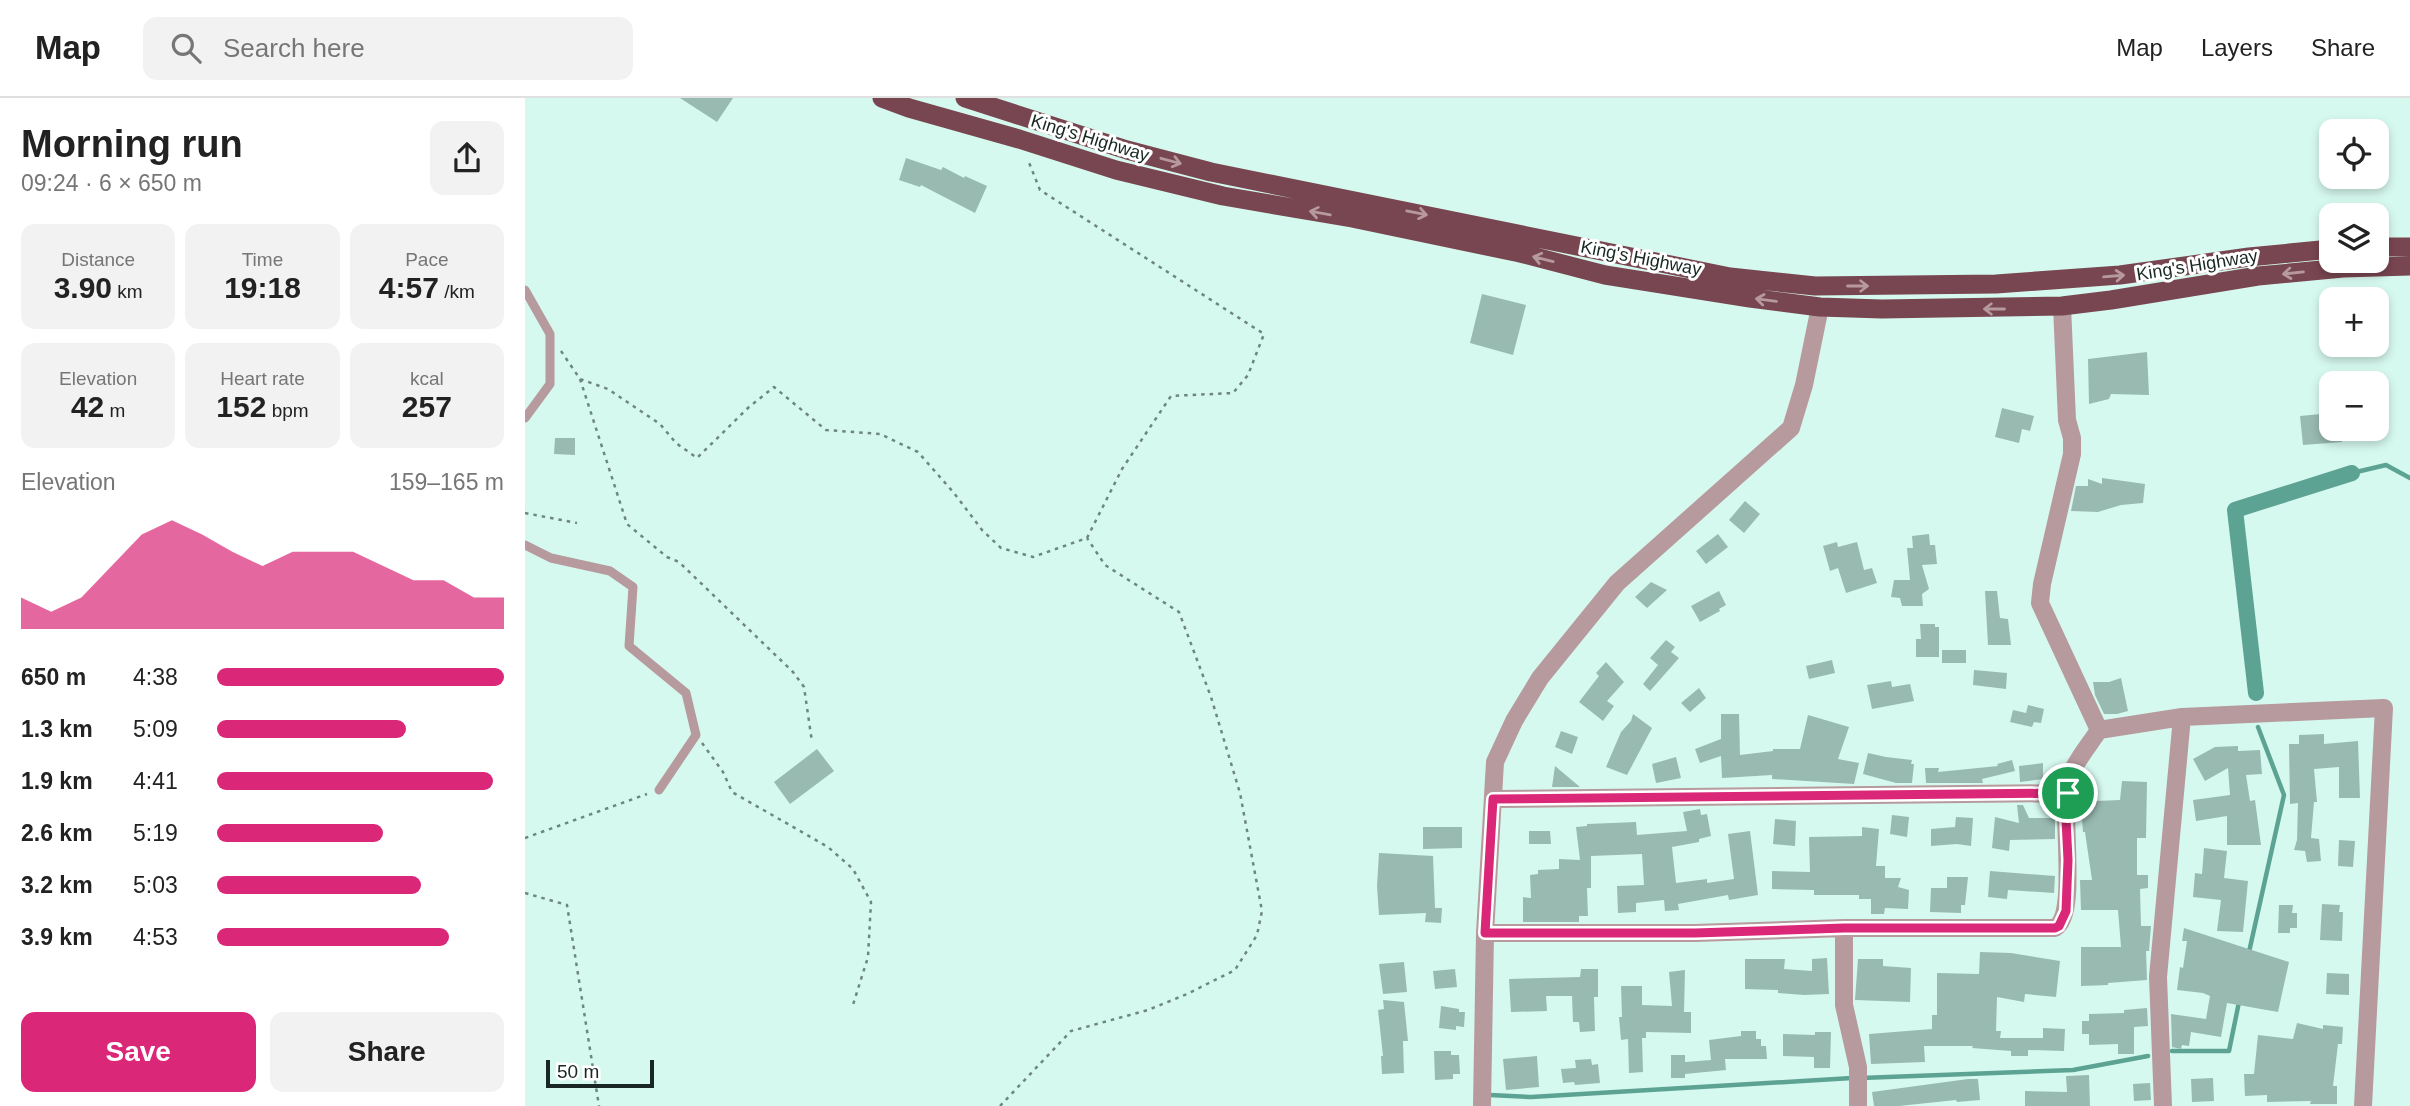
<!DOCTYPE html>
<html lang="en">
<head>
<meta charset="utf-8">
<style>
  body { margin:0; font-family:Arial,sans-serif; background:#f2f2f2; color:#222; height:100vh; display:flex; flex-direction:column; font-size:26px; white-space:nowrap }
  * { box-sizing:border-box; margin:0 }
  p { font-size:23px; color:#767676 }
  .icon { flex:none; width:38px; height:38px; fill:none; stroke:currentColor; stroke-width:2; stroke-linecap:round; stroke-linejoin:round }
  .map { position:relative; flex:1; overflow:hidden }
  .details { display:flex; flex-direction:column; background:#fff; width:525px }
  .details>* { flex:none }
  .fabs { position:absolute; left:1794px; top:21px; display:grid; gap:14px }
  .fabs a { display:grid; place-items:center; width:70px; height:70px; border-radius:14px; background:#fff; box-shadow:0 4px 10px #0003; font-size:35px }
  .scale { position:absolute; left:21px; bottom:18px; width:108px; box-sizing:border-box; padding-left:7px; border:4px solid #192723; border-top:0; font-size:19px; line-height:24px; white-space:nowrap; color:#192723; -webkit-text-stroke:5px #fff; paint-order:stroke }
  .pin { position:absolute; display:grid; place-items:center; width:60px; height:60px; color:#fff; margin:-30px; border:4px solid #fff; border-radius:50%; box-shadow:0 2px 7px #0007 }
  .round { display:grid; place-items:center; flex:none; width:74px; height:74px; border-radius:14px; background:#f2f2f2 }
  .headline { display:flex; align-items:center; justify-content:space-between; height:119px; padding:0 21px }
  h1 { font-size:38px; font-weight:600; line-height:52px }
  .metrics { display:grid; grid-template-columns:repeat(3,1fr); gap:10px; height:119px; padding:7px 21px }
  .metrics div { display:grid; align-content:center; border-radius:14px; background:#f2f2f2; text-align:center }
  .metrics b { font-size:30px; font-weight:600 }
  .metrics small { font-size:19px; font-weight:400 }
  .metrics p { font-size:19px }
  .chart { height:196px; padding:14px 21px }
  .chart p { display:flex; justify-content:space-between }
  .chart svg { width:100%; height:126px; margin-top:7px; fill:#db2777; opacity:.7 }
  .primary-button { display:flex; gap:14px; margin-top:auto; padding:14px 21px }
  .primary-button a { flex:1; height:80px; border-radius:14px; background:#db2777; color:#fff; font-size:28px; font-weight:600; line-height:80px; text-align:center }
  .primary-button a+a { background:#f2f2f2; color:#222 }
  ul { padding:0 21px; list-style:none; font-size:23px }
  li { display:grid; grid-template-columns:112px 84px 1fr; align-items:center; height:52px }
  li i { height:18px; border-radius:9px; background:#db2777 }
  header { display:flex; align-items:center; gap:42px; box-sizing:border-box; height:98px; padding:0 35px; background:#fff; border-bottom:2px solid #e0e0e0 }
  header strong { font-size:33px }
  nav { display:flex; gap:38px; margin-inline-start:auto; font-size:24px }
  .search { width:490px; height:63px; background:#f2f2f2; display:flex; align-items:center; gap:18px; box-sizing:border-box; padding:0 24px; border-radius:14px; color:#767676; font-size:26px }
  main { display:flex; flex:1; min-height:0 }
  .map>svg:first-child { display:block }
</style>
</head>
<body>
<header>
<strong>Map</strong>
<div class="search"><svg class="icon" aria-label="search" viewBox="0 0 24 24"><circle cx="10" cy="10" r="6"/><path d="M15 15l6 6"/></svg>Search here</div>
<nav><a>Map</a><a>Layers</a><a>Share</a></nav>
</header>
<main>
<section class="details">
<div class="headline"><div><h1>Morning run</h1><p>09:24 · 6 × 650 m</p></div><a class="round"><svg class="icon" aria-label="share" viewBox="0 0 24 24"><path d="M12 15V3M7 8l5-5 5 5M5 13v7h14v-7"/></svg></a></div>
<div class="metrics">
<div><p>Distance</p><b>3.90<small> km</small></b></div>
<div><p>Time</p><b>19:18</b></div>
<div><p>Pace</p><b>4:57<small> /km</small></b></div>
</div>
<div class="metrics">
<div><p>Elevation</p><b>42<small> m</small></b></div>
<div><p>Heart rate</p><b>152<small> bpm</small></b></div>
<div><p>kcal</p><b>257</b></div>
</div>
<div class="chart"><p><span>Elevation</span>159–165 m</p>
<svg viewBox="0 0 160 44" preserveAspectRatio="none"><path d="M0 44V33L10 38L20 33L30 22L40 11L50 6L60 11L70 17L80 22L90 17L100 17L110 17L120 22L130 27L140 27L150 33L160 33V44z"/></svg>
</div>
<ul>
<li><b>650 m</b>4:38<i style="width:100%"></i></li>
<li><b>1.3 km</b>5:09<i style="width:66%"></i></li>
<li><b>1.9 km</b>4:41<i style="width:96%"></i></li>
<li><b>2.6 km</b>5:19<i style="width:58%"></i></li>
<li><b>3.2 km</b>5:03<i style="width:71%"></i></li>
<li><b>3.9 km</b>4:53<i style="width:81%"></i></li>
</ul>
<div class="primary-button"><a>Save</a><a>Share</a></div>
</section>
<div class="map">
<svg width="1885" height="1008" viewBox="0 0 1885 1008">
  <rect width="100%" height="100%" fill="#d6f9ef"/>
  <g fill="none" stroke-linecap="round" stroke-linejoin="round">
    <!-- stream -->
    <path stroke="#5da393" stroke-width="4.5" d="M 1827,375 L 1861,367 L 1885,380
      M 1724,854 L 1759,697 L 1733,629
      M 1647,953 L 1704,953 L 1714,904
      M 1336,980 L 1548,972 L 1623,958
      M 965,997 L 1006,999 L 1327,980"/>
    <!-- canal -->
    <path stroke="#5da393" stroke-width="16" d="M 1731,595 L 1710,412 L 1827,375"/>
  </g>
  <!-- building -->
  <path fill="#99bab1" d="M 155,0 L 208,0 L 192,24 Z
    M 381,60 L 416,72 L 418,69 L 439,80 L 440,78 L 462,88 L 450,115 L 396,87 L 395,89 L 374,82 Z
    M 957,196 L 1001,207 L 988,257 L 945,245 Z
    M 1622,254 L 1624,297 L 1586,296 L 1584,301 L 1564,306 L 1563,261 Z
    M 1477,310 L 1509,318 L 1505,333 L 1497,331 L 1494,345 L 1470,339 Z
    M 1806,315 L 1806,331 L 1816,331 L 1817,344 L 1778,347 L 1775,318 Z
    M 30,340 L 50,340 L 50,357 L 29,356 Z
    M 1577,380 L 1620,386 L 1618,405 L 1596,407 L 1573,414 L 1546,413 L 1551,388 L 1563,388 L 1563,381 L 1577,386 Z
    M 1220,403 L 1235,416 L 1219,435 L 1204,422 Z
    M 1193,436 L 1203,449 L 1181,466 L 1171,453 Z
    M 1404,436 L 1405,447 L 1410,447 L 1412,466 L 1397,467 L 1404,491 L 1397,496 L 1398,508 L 1377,508 L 1375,500 L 1366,499 L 1369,482 L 1385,482 L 1382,450 L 1388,450 L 1387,438 Z
    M 1312,444 L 1313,449 L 1332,444 L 1339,472 L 1347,470 L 1352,485 L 1321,495 L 1313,470 L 1305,473 L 1298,448 Z
    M 1126,484 L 1142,492 L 1122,510 L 1110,499 Z
    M 1194,493 L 1201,507 L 1194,511 L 1195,513 L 1175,524 L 1166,508 Z
    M 1460,493 L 1472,493 L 1475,520 L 1483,521 L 1486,547 L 1463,547 Z
    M 1395,526 L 1410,526 L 1410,529 L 1414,529 L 1414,559 L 1391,559 L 1391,541 L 1396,541 Z
    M 1141,542 L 1150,549 L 1146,554 L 1154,560 L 1125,593 L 1118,586 L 1133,567 L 1125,560 Z
    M 1417,552 L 1441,552 L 1441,565 L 1417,565 Z
    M 1307,562 L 1310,575 L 1284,581 L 1281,568 Z
    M 1081,564 L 1099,584 L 1082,603 L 1089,608 L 1078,623 L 1054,604 L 1074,578 L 1071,575 Z
    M 1449,572 L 1482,575 L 1481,591 L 1448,587 Z
    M 1596,580 L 1603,613 L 1592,616 L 1579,616 L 1570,597 L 1568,584 L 1584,584 Z
    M 1366,583 L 1367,589 L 1385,586 L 1389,603 L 1347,611 L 1342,587 Z
    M 1174,590 L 1181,600 L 1165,614 L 1156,605 Z
    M 1503,607 L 1519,611 L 1516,625 L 1509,624 L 1507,629 L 1485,624 L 1488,612 L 1501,615 Z
    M 1108,616 L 1127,630 L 1102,677 L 1081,669 L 1096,634 L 1106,623 Z
    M 1196,616 L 1214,616 L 1215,657 L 1248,653 L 1248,651 L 1275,651 L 1283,617 L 1324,629 L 1313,661 L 1334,665 L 1329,686 L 1247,681 L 1247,677 L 1197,680 L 1196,658 L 1175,665 L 1170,651 L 1196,641 Z
    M 1036,633 L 1053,639 L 1047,656 L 1030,649 Z
    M 1799,636 L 1799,646 L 1833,643 L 1835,700 L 1814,700 L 1814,669 L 1789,671 L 1792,704 L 1789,704 L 1786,740 L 1794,741 L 1796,763 L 1782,764 L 1780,753 L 1769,752 L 1772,742 L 1773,705 L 1765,706 L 1764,646 L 1774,646 L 1774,637 Z
    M 1713,648 L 1713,653 L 1735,652 L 1737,676 L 1721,677 L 1725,703 L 1730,702 L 1736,747 L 1702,747 L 1702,718 L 1671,723 L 1668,702 L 1705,697 L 1703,670 L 1680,683 L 1668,661 L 1690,649 Z
    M 292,651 L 309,673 L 265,706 L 249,684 Z
    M 1343,655 L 1361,659 L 1387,662 L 1386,666 L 1389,666 L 1387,685 L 1371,685 L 1338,676 Z
    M 1151,659 L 1156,680 L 1131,685 L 1127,666 Z
    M 1487,662 L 1490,673 L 1457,681 L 1458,685 L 1401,685 L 1400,670 L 1414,670 L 1413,674 L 1473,668 L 1472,666 Z
    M 1518,665 L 1518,681 L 1495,684 L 1494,668 Z
    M 1030,668 L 1055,689 L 1027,689 Z
    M 1597,683 L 1622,684 L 1621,740 L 1612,740 L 1612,777 L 1623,777 L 1623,790 L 1615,791 L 1616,828 L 1626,828 L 1624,853 L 1621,853 L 1622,882 L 1583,885 L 1583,887 L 1556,888 L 1556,849 L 1596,849 L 1593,812 L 1556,812 L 1555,782 L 1567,782 L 1560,734 L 1558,734 L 1555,692 L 1570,691 L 1571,703 L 1595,702 Z
    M 1492,707 L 1498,707 L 1504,720 L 1530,720 L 1530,741 L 1485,742 L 1484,753 L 1467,750 L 1470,719 L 1494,725 Z
    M 1175,711 L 1176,717 L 1182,716 L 1186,738 L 1174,741 L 1174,744 L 1147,749 L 1151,785 L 1182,781 L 1182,785 L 1209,781 L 1203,736 L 1225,733 L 1233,797 L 1204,802 L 1203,797 L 1153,806 L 1154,812 L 1140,813 L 1139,802 L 1111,805 L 1111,814 L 1093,815 L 1092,788 L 1119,787 L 1117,756 L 1066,758 L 1066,790 L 1062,790 L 1063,818 L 1054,818 L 1054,824 L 998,824 L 998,799 L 1006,800 L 1005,777 L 1013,776 L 1013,772 L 1034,771 L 1034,761 L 1055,762 L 1051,729 L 1062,728 L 1062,726 L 1111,724 L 1112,737 L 1162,733 L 1158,714 Z
    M 1367,717 L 1384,719 L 1382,739 L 1365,736 Z
    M 1431,719 L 1448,720 L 1446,748 L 1432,746 L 1406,748 L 1406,731 L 1430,729 Z
    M 1250,721 L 1271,723 L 1270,748 L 1248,746 Z
    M 898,729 L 937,729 L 937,750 L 898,751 Z
    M 1337,729 L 1354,731 L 1351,768 L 1360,768 L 1360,780 L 1376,780 L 1373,789 L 1384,792 L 1383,811 L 1360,810 L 1359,816 L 1346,816 L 1346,801 L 1334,801 L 1334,797 L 1289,797 L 1289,792 L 1247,791 L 1247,773 L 1285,774 L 1284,739 L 1337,738 Z
    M 1004,733 L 1025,733 L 1026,746 L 1004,746 Z
    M 1814,742 L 1830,743 L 1828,769 L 1813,768 Z
    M 1679,750 L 1702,753 L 1699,780 L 1723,783 L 1718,834 L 1692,833 L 1696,802 L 1668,799 L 1670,775 L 1677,776 Z
    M 854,755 L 908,758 L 910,810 L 917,810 L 916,825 L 900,824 L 901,815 L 854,817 L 852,788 Z
    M 1465,773 L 1530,778 L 1529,795 L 1483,792 L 1482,801 L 1463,799 Z
    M 1422,779 L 1443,779 L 1440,807 L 1436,807 L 1436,815 L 1405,814 L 1406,790 L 1422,790 Z
    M 1797,806 L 1815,807 L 1814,814 L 1818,814 L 1817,843 L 1795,842 Z
    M 1754,807 L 1768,807 L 1767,815 L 1772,815 L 1772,830 L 1765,830 L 1765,835 L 1753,835 Z
    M 1659,830 L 1764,864 L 1753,914 L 1702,905 L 1696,939 L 1666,934 L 1664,948 L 1657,947 L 1656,951 L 1647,949 L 1646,916 L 1681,921 L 1685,898 L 1678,895 L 1652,892 L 1655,869 L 1658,870 L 1662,843 L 1657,843 Z
    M 1455,854 L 1486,855 L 1535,863 L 1531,899 L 1500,896 L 1499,904 L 1472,899 L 1471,933 L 1476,933 L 1475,940 L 1518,940 L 1518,930 L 1540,931 L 1539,953 L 1503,952 L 1503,958 L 1486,958 L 1486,953 L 1447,950 L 1448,948 L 1399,948 L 1400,964 L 1346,966 L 1344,936 L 1407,931 L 1407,917 L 1412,917 L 1412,875 L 1454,876 Z
    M 1302,860 L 1304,896 L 1279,897 L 1253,895 L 1253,892 L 1220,891 L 1220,861 L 1260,861 L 1259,871 L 1287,873 L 1287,861 Z
    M 1333,861 L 1358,861 L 1358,868 L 1386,870 L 1385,904 L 1330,902 Z
    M 879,864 L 882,894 L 858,896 L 854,866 Z
    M 930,871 L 932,889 L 910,891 L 908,873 Z
    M 1056,871 L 1073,871 L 1073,899 L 1069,899 L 1070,933 L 1055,934 L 1054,924 L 1048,924 L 1047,898 L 1021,898 L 1022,913 L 986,914 L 984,881 L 1055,879 Z
    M 1160,872 L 1159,914 L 1166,914 L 1166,935 L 1121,934 L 1121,940 L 1117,940 L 1118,974 L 1104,975 L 1103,941 L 1096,942 L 1094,919 L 1097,919 L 1096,888 L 1117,888 L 1117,907 L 1147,908 L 1144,874 Z
    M 1802,875 L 1824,876 L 1824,897 L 1801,896 Z
    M 858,902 L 879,904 L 883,943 L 878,943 L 879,975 L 857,976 L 856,958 L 858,958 L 853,912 L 859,911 Z
    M 916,908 L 934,911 L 934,914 L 940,914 L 939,929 L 931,928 L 931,932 L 914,930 Z
    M 1622,910 L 1623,928 L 1609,929 L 1609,956 L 1593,956 L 1593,946 L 1564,947 L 1564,936 L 1557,936 L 1557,923 L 1564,923 L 1564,916 L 1599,915 L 1599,912 Z
    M 1772,925 L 1798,931 L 1798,927 L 1818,929 L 1817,946 L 1813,946 L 1808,988 L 1812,988 L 1812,1006 L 1785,1006 L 1786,1003 L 1742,1004 L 1742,997 L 1720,998 L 1719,976 L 1729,976 L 1733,937 L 1768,941 Z
    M 1216,933 L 1231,933 L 1231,941 L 1236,941 L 1236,948 L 1241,948 L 1242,961 L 1200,961 L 1201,972 L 1160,976 L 1160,980 L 1146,980 L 1146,957 L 1160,957 L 1160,964 L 1186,962 L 1184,942 L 1216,938 Z
    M 1290,934 L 1306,934 L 1305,970 L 1289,970 L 1289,959 L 1258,958 L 1258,936 L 1290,937 Z
    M 909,953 L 926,953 L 926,957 L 934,957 L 935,976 L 928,976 L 928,981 L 910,982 Z
    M 1012,958 L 1014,989 L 981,992 L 978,961 Z
    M 1066,961 L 1067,967 L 1073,966 L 1075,985 L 1050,987 L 1049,984 L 1038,985 L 1036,971 L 1051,970 L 1050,962 Z
    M 1564,977 L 1565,1008 L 1500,1008 L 1500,993 L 1542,994 L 1541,978 Z
    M 1688,980 L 1689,1003 L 1667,1004 L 1666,981 Z
    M 1443,981 L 1453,981 L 1455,1002 L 1432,1004 L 1431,1002 L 1374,1008 L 1349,1008 L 1347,994 Z
    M 1625,985 L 1626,1002 L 1609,1003 L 1608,986 Z"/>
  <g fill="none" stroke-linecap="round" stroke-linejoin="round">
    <!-- path -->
    <path stroke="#6e867f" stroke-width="2.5" stroke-dasharray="3.5 5" stroke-linecap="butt" d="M 36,253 L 55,281 L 83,291 L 135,326 L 151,345 L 172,360 L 224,309 L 249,289 L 301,332 L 355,336 L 393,354 L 429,395 L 457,432 L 476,450 L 508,459 L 562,440 L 597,371 L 646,298 L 708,295 L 723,277 L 739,236 L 515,92 L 503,62
      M 55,281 L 102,426 L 142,459 L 154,464 L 268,574 L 279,589 L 287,644
      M 0,415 L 52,425
      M 177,645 L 198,674 L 207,694 L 303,749 L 328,771 L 346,804 L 343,859 L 327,910
      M 0,740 L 122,696
      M 0,795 L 42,807 L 74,1008
      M 475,1008 L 546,933 L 623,912 L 662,896 L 710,872 L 732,837 L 737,813 L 715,695 L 686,599 L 654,514 L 580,467 L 562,440"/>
    <!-- service -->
    <path stroke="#b69a9e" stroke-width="9" d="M 0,192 L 25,236 L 25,286 L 0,320
      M 0,447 L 26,460 L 85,473 L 108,489 L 104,548 L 161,595 L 171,637 L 134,692"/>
    <!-- minor -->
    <path stroke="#b69a9e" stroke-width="18" d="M 1537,208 L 1542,322 L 1547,340 L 1547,356 L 1517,486 L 1515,505 L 1574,632 L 1657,619 L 1859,610 L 1838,1008
      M 968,701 L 1543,695
      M 1319,830 L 1319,907 L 1333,969 L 1333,1008
      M 960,835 L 1170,835 L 1319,830 L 1530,830 C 1555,816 1533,708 1545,678 C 1551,662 1565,646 1574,632
      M 957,1008 L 960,835 L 970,664 L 989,623 L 1015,580 L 1092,485 L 1266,330 L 1279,287 L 1295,209
      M 1638,1008 L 1633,879 L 1657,619"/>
    <!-- trunk -->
    <path stroke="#784650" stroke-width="19" d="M 357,0 L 384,10 L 494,41 L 591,72 L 698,98 L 827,120 L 995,155 L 1080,177 L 1225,200 L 1295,209 L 1357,211 L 1537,208 L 1586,202 L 1733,178 L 1818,170 L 1885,168
      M 440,0 L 602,52 L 686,74 L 1205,179 L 1290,188 L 1471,186 L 1595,177 L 1724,159 L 1806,151
      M 1852,149 L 1885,149"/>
  </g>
  <!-- one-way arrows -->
  <defs><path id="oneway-shaft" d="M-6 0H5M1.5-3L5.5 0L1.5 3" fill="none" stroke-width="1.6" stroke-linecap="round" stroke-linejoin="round" transform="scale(1.75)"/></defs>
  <g stroke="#b5999f">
    <use href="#oneway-shaft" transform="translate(646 63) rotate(15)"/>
    <use href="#oneway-shaft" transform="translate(795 115) rotate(-170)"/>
    <use href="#oneway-shaft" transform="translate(892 115) rotate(11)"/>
    <use href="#oneway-shaft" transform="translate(1018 161) rotate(-166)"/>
    <use href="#oneway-shaft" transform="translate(1768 175) rotate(174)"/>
    <use href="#oneway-shaft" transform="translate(1589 178) rotate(-5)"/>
    <use href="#oneway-shaft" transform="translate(1333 188)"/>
    <use href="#oneway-shaft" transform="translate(1241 202) rotate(-173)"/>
    <use href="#oneway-shaft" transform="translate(1469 211) rotate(180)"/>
  </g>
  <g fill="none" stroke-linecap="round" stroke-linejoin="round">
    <defs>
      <path id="route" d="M 1543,695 L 1541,721 L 1543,762 L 1541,813 L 1534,828 L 1530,830 L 1319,830 L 1170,835 L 960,835 L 968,701 Z"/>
    </defs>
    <!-- route casing -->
    <use href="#route" stroke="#fff" stroke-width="14"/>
    <!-- route -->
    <use href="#route" stroke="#db2777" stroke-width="9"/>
  </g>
  <g text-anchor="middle" stroke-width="6" stroke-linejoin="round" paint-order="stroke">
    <!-- street labels -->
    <g font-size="18" fill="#192723" stroke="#fff">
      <text transform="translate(565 40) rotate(17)" y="6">King's Highway</text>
      <text transform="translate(1116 160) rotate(11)" y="6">King's Highway</text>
      <text transform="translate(1672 167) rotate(-9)" y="6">King's Highway</text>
    </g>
  </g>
</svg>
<div class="fabs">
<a><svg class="icon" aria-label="locate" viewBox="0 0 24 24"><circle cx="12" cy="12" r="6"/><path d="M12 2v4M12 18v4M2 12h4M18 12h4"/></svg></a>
<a><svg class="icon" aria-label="layers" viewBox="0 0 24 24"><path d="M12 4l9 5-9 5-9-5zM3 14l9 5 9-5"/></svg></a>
<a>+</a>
<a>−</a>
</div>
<div class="scale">50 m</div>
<div class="pin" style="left:1543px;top:695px;background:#1e9e55"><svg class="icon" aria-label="arrive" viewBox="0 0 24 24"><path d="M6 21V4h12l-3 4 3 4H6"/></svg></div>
</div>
</main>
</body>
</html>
